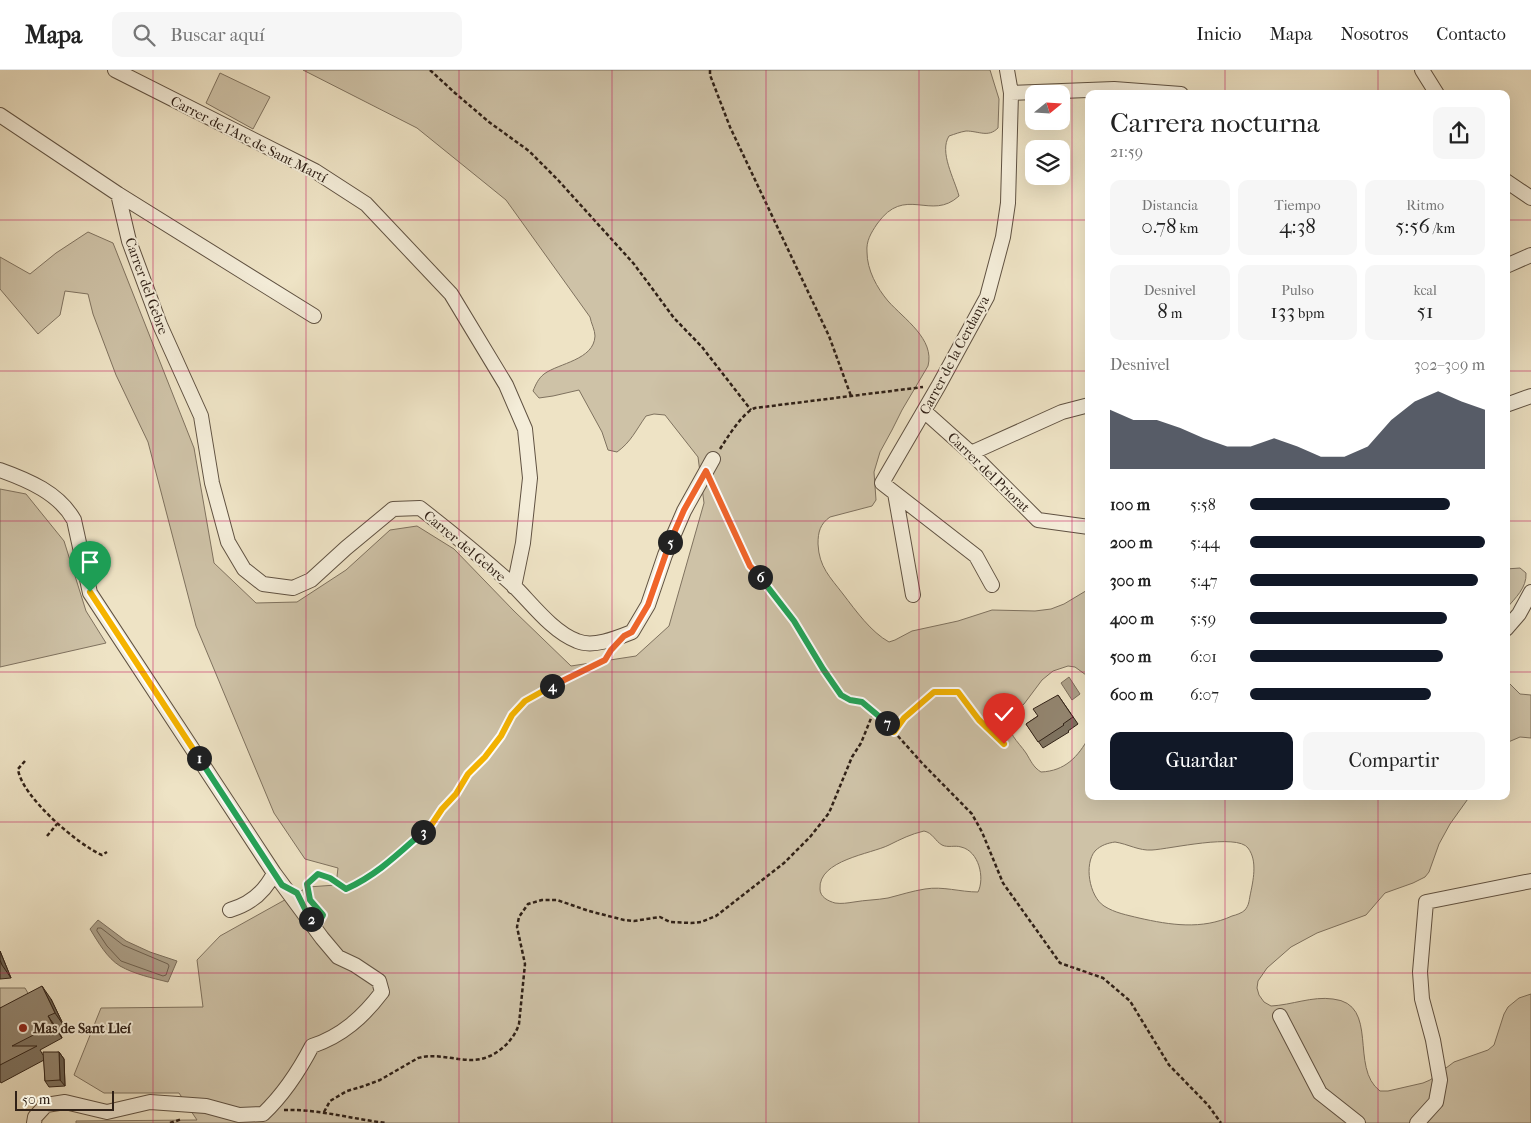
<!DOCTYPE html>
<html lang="es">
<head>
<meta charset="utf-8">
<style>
  body { margin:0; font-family:"IM FELL French Canon",serif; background:#f6f6f6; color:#222; height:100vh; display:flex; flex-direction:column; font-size:19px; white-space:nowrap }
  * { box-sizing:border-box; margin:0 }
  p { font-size:16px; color:#767676 }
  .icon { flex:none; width:28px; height:28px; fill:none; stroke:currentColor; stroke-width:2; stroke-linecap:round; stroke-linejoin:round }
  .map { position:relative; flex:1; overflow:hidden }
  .details { position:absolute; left:1085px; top:20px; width:425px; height:710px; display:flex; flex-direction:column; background:#fff; border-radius:10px; box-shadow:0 5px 20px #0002 }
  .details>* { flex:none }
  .needle { width:32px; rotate:72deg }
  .tools { position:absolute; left:1025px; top:15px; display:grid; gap:10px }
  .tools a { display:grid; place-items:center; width:45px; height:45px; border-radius:10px; background:#fff; box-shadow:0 5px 20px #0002; font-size:25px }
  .scale { position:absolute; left:15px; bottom:12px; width:99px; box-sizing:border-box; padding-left:5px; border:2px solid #302117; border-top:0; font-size:14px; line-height:18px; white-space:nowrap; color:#302117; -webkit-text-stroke:4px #f4edd9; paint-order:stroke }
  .pin { position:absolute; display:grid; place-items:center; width:42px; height:42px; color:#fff; margin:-51px -21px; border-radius:50% 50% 50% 0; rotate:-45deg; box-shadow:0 0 5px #0007 }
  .pin .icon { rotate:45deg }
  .km { position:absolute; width:25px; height:25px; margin:-12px; border-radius:50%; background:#222; color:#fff; font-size:14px; line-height:25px; text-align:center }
  .round { display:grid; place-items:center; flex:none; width:52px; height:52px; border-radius:10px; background:#f6f6f6 }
  .head { display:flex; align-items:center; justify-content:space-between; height:85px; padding:0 25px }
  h1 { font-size:28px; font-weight:600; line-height:38px }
  .metrics { display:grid; grid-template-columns:repeat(3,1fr); gap:8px; height:85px; padding:5px 25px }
  .metrics div { display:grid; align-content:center; border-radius:10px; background:#f6f6f6; text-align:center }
  .metrics b { font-size:21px; font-weight:600 }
  .metrics small { font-size:14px; font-weight:400 }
  .metrics p { font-size:14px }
  .chart { height:140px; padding:10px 25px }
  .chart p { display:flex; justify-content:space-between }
  .chart svg { width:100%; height:90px; margin-top:5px; fill:#111827; opacity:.7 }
  .primary-button { display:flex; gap:10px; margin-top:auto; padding:10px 25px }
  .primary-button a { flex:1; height:58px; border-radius:10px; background:#111827; color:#fff; font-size:20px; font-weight:600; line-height:58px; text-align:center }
  .primary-button a+a { background:#f6f6f6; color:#222 }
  ul { padding:0 25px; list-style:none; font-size:16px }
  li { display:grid; grid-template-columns:80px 60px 1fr; align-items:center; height:38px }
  li i { height:12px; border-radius:6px; background:#111827 }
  header { display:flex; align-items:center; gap:30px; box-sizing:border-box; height:70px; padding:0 25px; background:#fff; border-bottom:1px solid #e0e0e0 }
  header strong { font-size:24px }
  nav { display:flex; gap:28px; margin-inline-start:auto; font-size:18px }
  .search { width:350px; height:45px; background:#f6f6f6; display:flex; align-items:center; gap:12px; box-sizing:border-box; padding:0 18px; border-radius:10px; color:#767676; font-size:19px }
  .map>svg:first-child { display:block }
</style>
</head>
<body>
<header>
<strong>Mapa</strong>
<div class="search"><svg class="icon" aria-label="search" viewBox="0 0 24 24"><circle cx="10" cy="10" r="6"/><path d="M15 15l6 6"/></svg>Buscar aquí</div>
<nav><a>Inicio</a><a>Mapa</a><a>Nosotros</a><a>Contacto</a></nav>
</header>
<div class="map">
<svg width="1531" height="1053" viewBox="0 0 1531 1053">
  <rect width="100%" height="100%" fill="#eee3c5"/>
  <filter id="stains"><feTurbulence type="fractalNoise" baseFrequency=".004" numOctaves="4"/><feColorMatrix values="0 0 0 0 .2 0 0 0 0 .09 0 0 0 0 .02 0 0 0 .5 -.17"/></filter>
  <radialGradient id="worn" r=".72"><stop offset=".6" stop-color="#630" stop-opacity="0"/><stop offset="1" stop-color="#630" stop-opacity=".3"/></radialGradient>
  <!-- green -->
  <path fill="#cec2a7" stroke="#7f725f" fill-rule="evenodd" d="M 303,0 L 990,0 L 999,29 L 998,58 C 988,68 979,61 966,61 C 960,62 955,64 949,66 C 939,82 954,108 959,126 C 931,152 905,114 877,154 C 871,163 866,171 867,182 C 867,200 877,218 888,231 C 904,249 935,269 928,296 L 902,340 L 892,360 L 880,382 L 874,402 L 876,430 L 872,436 L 830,447 C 820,454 818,462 818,474 C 819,497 830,507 843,524 C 856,541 871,562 889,572 L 895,570 L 912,561 L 958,551 L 992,540 L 1035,541 L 1051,539 L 1064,534 L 1089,519 L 1089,614 L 1086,605 L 1075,597 L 1068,596 L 1053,601 L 1042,610 L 1024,634 L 1009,647 C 1007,664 1017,670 1026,683 C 1031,691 1033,697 1041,702 C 1065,701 1078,687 1089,667 L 1089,726 L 1470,726 L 1450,754 L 1439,774 L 1429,802 L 1425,807 L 1413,813 L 1385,823 L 1366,845 L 1317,863 L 1291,877 L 1267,898 L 1258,911 L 1257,918 L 1259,925 L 1264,932 L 1271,936 C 1292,935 1312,926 1333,929 C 1380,934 1349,998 1380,1021 L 1388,1021 L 1423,1013 L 1430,1010 L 1454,992 L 1488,980 L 1494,975 L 1504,944 L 1508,937 L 1519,928 L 1531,924 L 1531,1053 L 76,1053 L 76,1051 L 197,1050 L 179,1023 L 104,1023 L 74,1005 L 101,938 L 203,937 L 197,890 L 220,866 L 308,817 L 336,815 L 338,798 L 305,789 L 274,743 L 196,556 L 148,372 L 116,305 L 93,244 L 88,224 L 65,221 L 60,245 L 38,264 L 0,219 L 0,187 L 30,204 L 56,183 L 88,162 L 113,173 L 194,378 L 214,493 L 256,533 L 297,532 L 346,500 L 390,460 L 417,456 L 454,479 L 514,541 L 571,596 L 636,586 L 669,556 L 704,433 L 698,387 L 665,345 L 654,344 L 646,346 C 636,360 631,372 617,382 L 608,380 L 602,362 L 579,320 L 553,326 L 539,328 L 533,321 C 536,314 538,309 544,304 C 559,293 594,290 595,266 C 595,260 591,253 590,247 L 506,130 L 417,58 ZM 924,761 C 933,763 935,771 942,775 C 948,778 955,775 961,777 C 979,781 985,808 978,822 C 960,822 943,816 925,819 C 912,821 900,825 888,828 C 877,830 865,830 854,832 C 847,833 842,834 835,833 C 828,831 820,827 820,819 C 818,790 871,784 889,775 C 901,769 911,764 924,761 ZM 1115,772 C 1128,774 1139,781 1152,780 C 1170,779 1237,763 1248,778 C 1258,791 1253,811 1250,826 C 1249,831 1249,835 1245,840 C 1242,843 1236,845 1232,846 C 1202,860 1170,855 1139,848 C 1127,845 1115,843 1104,836 C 1089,826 1084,794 1095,781 C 1101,775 1108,773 1115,772 Z
    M 220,3 L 270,27 L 253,59 L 206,33 Z
    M 0,419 L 26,424 L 64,471 L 86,541 L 106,573 L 0,597 Z
    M 1520,498 L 1526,503 C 1527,518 1515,528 1506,539 L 1506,499 Z
    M 1506,610 L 1520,624 L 1531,625 L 1531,668 L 1520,667 L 1506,673 Z
    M 0,918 L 25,918 L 36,937 L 0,956 Z"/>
  <!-- water -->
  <path fill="#ada18a" stroke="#7b6e5c" d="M 1069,607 L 1080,624 L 1072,630 L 1061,613 Z
    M 98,850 L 126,871 L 150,882 L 177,891 L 168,912 C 152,908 134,904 120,896 C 107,888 98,872 90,859 Z"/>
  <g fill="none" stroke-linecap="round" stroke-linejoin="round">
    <!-- shore -->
    <path stroke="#6e6150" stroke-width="1" d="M 98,858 L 101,858 L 123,875 L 168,894 L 169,896 L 166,905 L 163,906 L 121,891 L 107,876 L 97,861 Z"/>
    <defs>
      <path id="minor" d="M 115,0 L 315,101 L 366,134 L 451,224 L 506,315 L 525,359 L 530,408 L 523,473 L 514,517
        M 1422,0 L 1437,24
        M 1011,23 L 1114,19 L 1181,24
        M 0,45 L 118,124 L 129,171 L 160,255 L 201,346 L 212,413 L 228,472 L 244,499 L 263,514 L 293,518 L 311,510 L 346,478 L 393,439 L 420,438 C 452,463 484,489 514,516 C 532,534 553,562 577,571 C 593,578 617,568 632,562 L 648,535 L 665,485 L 684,441 L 713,389
        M 1506,111 L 1531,128
        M 118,124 L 314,246
        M 1506,196 L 1531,185
        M 1506,335 L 1531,326
        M 924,341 L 971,383 L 1038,450 L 1089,457
        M 971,383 L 1062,342 L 1089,335
        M 0,400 C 28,410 59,423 74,450 L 90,523 L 274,803 C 265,822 250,834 230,840
        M 895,423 L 913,525
        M 992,515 L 976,486 L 882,413 L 939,315 L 987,227 L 1003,167 L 1008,133 L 1011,23 L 1007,0
        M 1506,559 L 1519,544 L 1531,522
        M 1280,946 L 1320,1023 L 1358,1053
        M 34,1053 L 35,1047 L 46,1035 L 65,1032 L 107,1042 L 150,1032 L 206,1036 L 239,1045 L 263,1044 C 284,1024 299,1001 312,976 C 342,966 363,947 382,922 L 379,911 L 355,895 L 338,887 L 322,868 L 274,803
        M 1417,1053 L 1436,1032 L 1440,1010 L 1433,970 L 1422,929 L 1420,902 L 1426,832 L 1531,811"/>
    </defs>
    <!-- minor casing -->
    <use href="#minor" stroke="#605242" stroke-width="16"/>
    <!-- path -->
    <path stroke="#302117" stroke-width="2.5" stroke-dasharray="4 2.5" stroke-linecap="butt" d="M 430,0 L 455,23 L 489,52 L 529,81 L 558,110 L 634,194 L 674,248 L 702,277 L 751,340
      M 710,0 L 710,5 L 730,57 L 829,266 L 851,326
      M 720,379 C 727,368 743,342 755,338 L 923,317
      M 713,416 L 750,496 L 795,551 L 823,599 L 841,625 L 850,630 L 862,632 L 880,646 L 922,693 L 972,744 L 982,762 L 1003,813 L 1060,893 L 1103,908 L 1130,931 L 1169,995 L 1208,1035 L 1221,1053
      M 894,662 L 904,649 L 934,622 L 958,622 L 979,650 L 1004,675
      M 25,691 L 18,699 C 21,726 78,775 102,785 L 107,782
      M 47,766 L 57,754
      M 310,829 L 307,814 L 318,804 L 330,808 L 346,819 L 362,812 L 379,800 L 398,786 L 432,754 L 442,739 L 456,724 L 468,704 L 485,687 L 501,666 L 512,645 L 525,631 L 560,611 L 593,597 L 605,591 L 609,584
      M 284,1040 C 319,1039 352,1049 386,1053
      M 324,1042 L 330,1031 L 347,1021 L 364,1016 L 380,1010 L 418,988 C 436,983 454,990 472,990 C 493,990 513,973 519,954 L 525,894 L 517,857 L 519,847 L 528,834 L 542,830 L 557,830 L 589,841 L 624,850 L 634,851 L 660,847 L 670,852 L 691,853 L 701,852 L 716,846 L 784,793 L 810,767 L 829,743 L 852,687 L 861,673 L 874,641
      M 170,1053 L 182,1049"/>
    <!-- minor -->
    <use href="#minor" stroke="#f4edd9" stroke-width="14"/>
  </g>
  <!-- wall -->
  <path fill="#7e7361" stroke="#302117" d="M 1058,625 L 1078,654 L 1068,661 L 1069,662 L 1043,678 L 1026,654 L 1038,646 Z
    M 0,881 L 11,908 L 0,909 Z
    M 51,929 L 64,956 L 58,960 L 62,968 L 40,980 L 43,985 L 59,982 L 64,989 L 65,1016 L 49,1017 L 45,1011 L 44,990 L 1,1013 L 0,1011 L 0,938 Z"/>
  <!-- shaded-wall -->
  <path fill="#675e4f" stroke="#302117" d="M 0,881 L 11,908 L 2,895 L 0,890 Z
    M 42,916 L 51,929 L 64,956 L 55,943 Z
    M 48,946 L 58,960 L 62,968 L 53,955 Z
    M 59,982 L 64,989 L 65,1016 L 60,1010 Z"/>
  <!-- building -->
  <path fill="#938671" stroke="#302117" d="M 1058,625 L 1073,647 L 1063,654 L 1064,655 L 1038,672 L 1026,654 L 1038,646 L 1033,639 Z
    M 42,916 L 55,943 L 48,946 L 53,955 L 12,976 L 37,976 L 0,995 L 0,938 Z
    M 43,982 L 59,982 L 60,1010 L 45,1011 Z"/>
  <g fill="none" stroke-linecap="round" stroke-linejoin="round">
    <defs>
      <path id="split-1" d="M 90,522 L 199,688"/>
      <path id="split-2" d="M 199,688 L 282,815 L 297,823 L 309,847 L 311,849"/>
      <path id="split-3" d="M 311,849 L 318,854 L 323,845 L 310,830 L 307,814 L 318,804 L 330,808 L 346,819 C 377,805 398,784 423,762"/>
      <path id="split-4" d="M 423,762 L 432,754 L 442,739 L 456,724 L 468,704 L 485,687 L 501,666 L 512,645 L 525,631 L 552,616"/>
      <path id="split-5" d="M 552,616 L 605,590 L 611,580 L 624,566 L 632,562 L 648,535 L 670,472"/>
      <path id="split-6" d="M 670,472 L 684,440 L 706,401 L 750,496 L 760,507"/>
      <path id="split-7" d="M 760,507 L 794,551 L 823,599 L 841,625 L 850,630 L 862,632 L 887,653"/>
      <path id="split-8" d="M 887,653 L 894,662 L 904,648 L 934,622 L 958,622 L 979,650 L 1004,674"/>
    </defs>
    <!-- split-1 casing -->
    <use href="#split-1" stroke="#fff" stroke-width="10"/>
    <!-- split-2 casing -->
    <use href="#split-2" stroke="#fff" stroke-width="10"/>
    <!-- split-3 casing -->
    <use href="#split-3" stroke="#fff" stroke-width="10"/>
    <!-- split-4 casing -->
    <use href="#split-4" stroke="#fff" stroke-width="10"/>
    <!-- split-5 casing -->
    <use href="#split-5" stroke="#fff" stroke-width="10"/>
    <!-- split-6 casing -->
    <use href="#split-6" stroke="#fff" stroke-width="10"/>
    <!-- split-7 casing -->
    <use href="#split-7" stroke="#fff" stroke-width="10"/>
    <!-- split-8 casing -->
    <use href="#split-8" stroke="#fff" stroke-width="10"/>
    <!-- split-1 -->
    <use href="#split-1" stroke="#f5b400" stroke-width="6"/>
    <!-- split-2 -->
    <use href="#split-2" stroke="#22a559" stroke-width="6"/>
    <!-- split-3 -->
    <use href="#split-3" stroke="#22a559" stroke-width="6"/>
    <!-- split-4 -->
    <use href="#split-4" stroke="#f5b400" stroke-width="6"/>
    <!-- split-5 -->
    <use href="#split-5" stroke="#f0652b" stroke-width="6"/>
    <!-- split-6 -->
    <use href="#split-6" stroke="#f0652b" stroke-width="6"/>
    <!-- split-7 -->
    <use href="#split-7" stroke="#22a559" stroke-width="6"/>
    <!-- split-8 -->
    <use href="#split-8" stroke="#f5b400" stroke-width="6"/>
  </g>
  <!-- grid -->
  <path fill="none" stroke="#c2185b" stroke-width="1" stroke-opacity="0.55" d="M 153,0 L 153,1053M 306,0 L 306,1053M 459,0 L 459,1053M 612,0 L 612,1053M 766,0 L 766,1053M 919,0 L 919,1053M 1072,0 L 1072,1053M 1225,0 L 1225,24M 1378,0 L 1378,24M 0,150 L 1089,150M 1506,150 L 1531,150M 0,301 L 1089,301M 1506,301 L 1531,301M 0,451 L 1089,451M 1506,451 L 1531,451M 0,602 L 1089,602M 1506,602 L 1531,602M 1225,726 L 1225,1053M 1378,726 L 1378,1053M 0,752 L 1531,752M 0,903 L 1531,903"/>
  <!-- markers -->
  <circle fill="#8f2418" stroke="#f4edd9" stroke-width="2" cx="23" cy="958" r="5"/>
  <g text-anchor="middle" stroke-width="4" stroke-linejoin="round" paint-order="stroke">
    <!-- street labels -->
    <g font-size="14" fill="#302117" stroke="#f4edd9">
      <text transform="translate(249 69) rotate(27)" y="5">Carrer de l'Arc de Sant Martí</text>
      <text transform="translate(147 216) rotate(70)" y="5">Carrer del Gebre</text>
      <text transform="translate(954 285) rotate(-62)" y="5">Carrer de la Cerdanya</text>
      <text transform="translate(989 402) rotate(44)" y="5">Carrer del Priorat</text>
      <text transform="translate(465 476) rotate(40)" y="5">Carrer del Gebre</text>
    </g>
    <!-- poi labels -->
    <g font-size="14" font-weight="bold" fill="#302117" stroke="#f4edd9" text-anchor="start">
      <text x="33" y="963">Mas de Sant Lleí</text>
    </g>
  </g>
  <rect width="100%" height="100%" filter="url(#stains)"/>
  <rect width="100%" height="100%" fill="url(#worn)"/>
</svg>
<div class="tools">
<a><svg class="needle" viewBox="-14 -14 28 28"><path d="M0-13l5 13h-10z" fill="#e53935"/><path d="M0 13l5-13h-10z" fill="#767676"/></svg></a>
<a><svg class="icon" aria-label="layers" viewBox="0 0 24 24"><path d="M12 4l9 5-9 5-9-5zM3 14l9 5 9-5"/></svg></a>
</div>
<div class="scale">50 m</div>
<div class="pin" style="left:90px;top:522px;background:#1e9e55"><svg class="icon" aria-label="arrive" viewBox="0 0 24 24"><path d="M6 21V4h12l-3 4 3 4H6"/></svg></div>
<div class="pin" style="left:1004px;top:674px;background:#d93025"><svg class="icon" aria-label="check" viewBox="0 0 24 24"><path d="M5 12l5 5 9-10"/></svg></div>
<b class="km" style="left:199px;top:688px">1</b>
<b class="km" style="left:311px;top:849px">2</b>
<b class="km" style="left:423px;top:762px">3</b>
<b class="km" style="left:552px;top:616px">4</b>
<b class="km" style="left:670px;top:472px">5</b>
<b class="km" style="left:760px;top:507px">6</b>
<b class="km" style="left:887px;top:653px">7</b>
<section class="details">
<div class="head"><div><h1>Carrera nocturna</h1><p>21:59</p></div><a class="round"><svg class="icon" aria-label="share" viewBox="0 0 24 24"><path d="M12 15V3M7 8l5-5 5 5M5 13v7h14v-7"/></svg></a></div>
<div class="metrics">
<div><p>Distancia</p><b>0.78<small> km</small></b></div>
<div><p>Tiempo</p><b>4:38</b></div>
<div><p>Ritmo</p><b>5:56<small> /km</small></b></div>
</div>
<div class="metrics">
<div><p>Desnivel</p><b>8<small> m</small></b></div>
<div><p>Pulso</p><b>133<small> bpm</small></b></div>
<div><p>kcal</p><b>51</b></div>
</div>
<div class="chart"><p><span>Desnivel</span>302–309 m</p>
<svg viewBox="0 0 160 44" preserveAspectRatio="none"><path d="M0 44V15L10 20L20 20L30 24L40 29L50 33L60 33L70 29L80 33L90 38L100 38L110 33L120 20L130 11L140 6L150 11L160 15V44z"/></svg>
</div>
<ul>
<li><b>100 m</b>5:58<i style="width:85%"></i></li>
<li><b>200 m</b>5:44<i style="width:100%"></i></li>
<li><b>300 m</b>5:47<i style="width:97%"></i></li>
<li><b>400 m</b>5:59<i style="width:84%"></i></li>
<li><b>500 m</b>6:01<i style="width:82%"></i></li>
<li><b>600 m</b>6:07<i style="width:77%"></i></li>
</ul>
<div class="primary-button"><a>Guardar</a><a>Compartir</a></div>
</section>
</div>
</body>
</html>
